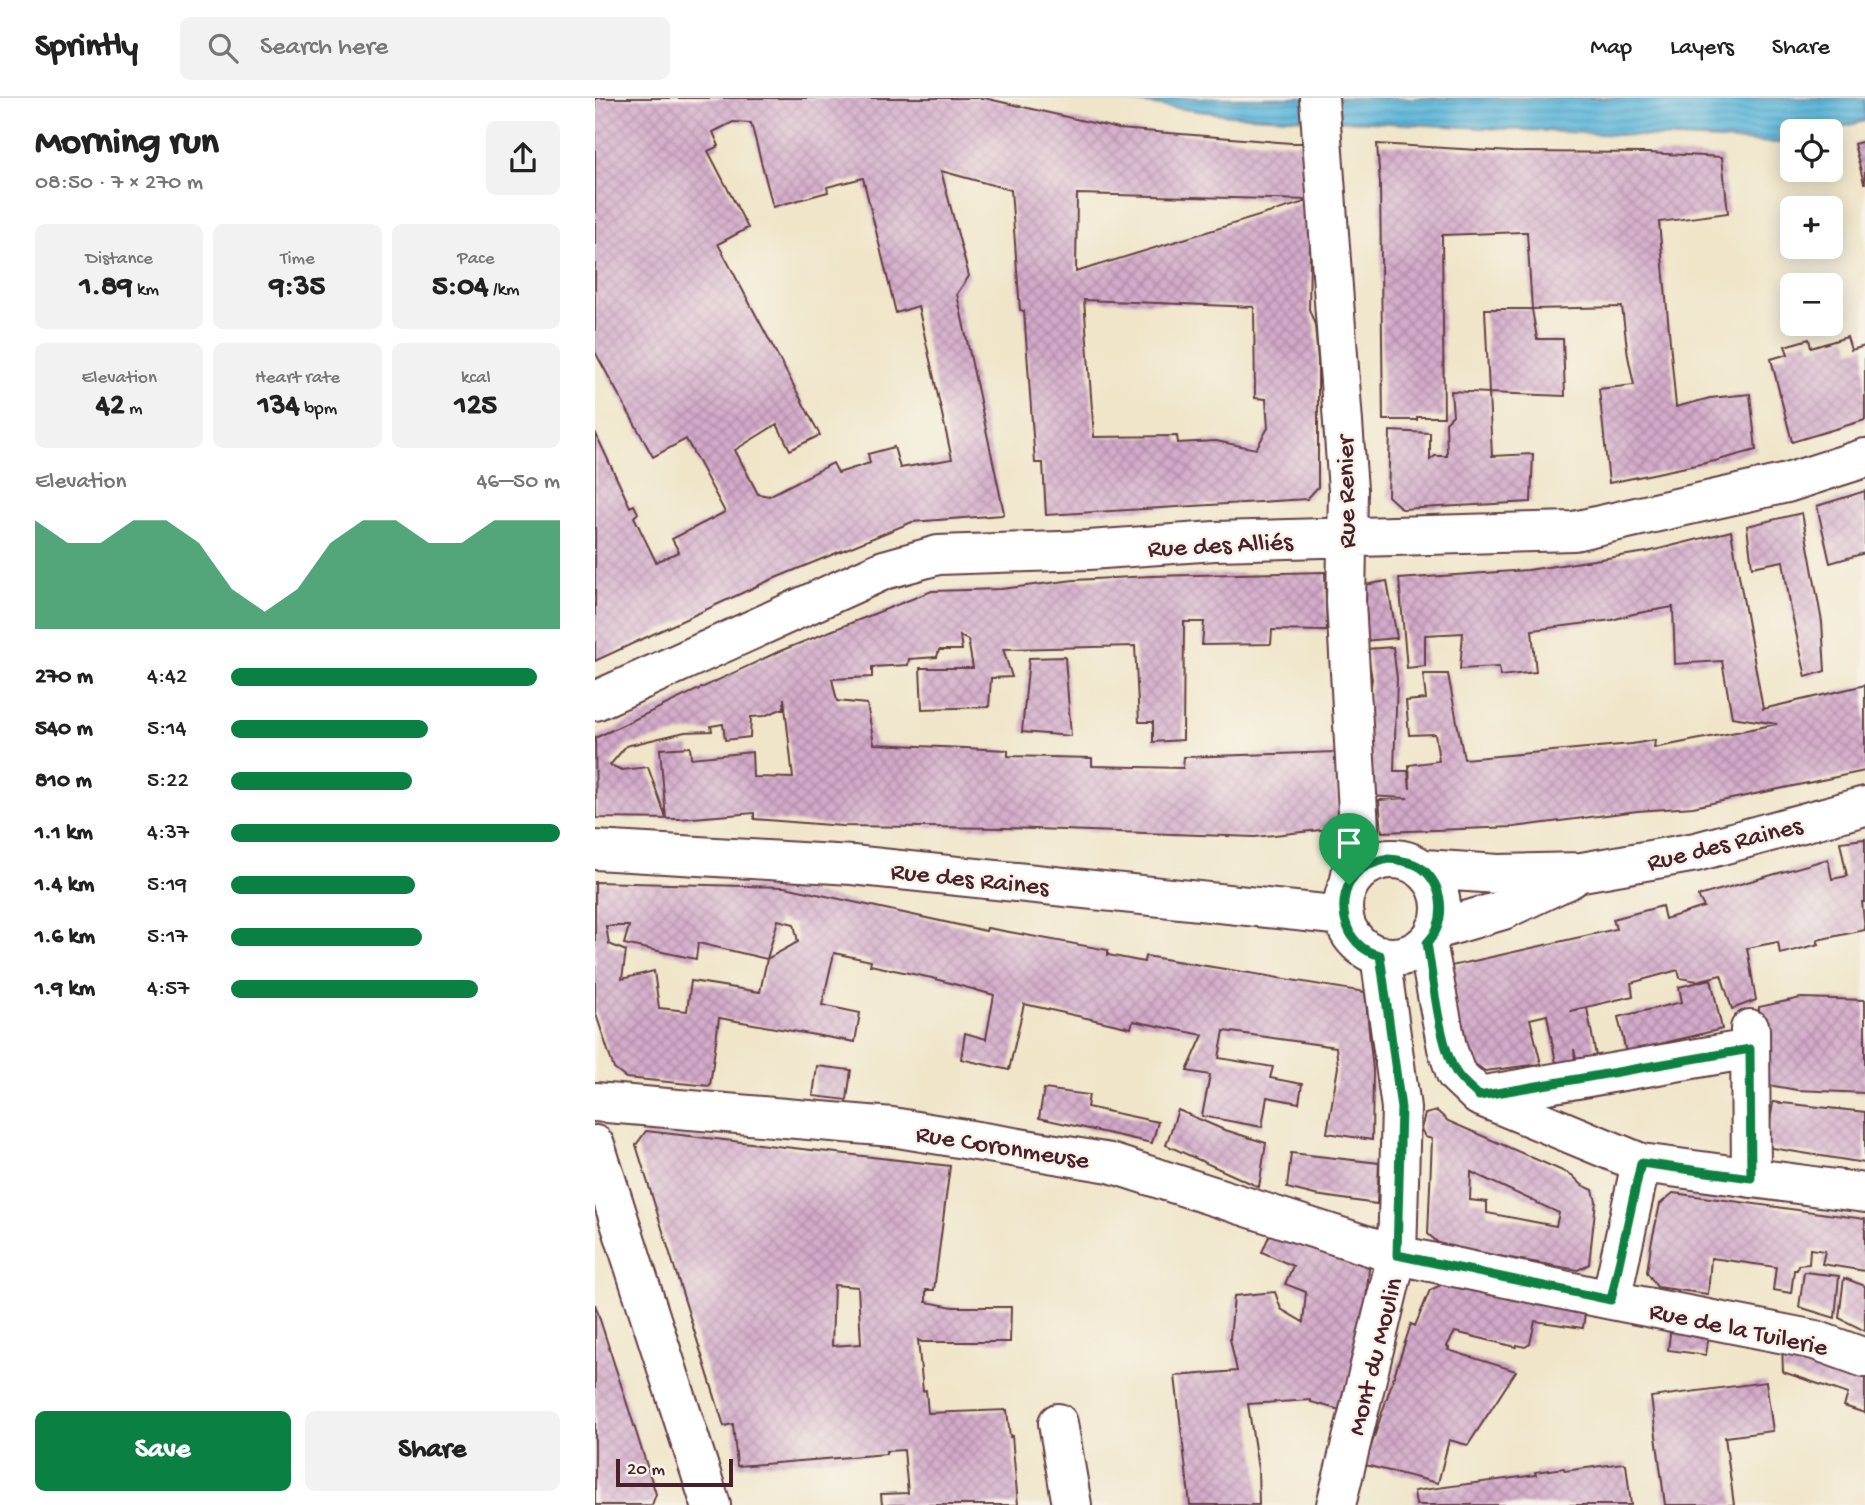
<!DOCTYPE html>
<html lang="en">
<head>
<meta charset="utf-8">
<style>
  body { margin:0; font-family:"Gochi Hand",sans-serif; background:#f2f2f2; color:#222; height:100vh; display:flex; flex-direction:column; font-size:26px; white-space:nowrap }
  * { box-sizing:border-box; margin:0 }
  p { font-size:23px; color:#767676 }
  .icon { flex:none; width:38px; height:38px; fill:none; stroke:currentColor; stroke-width:2; stroke-linecap:round; stroke-linejoin:round }
  .map { position:relative; flex:1; overflow:hidden }
  .side { display:flex; flex-direction:column; background:#fff; width:595px }
  .side>* { flex:none }
  .fabs { position:absolute; left:1185px; top:21px; display:grid; gap:14px }
  .fabs a { display:grid; place-items:center; width:63px; height:63px; border-radius:10px; background:#fff; box-shadow:0 4px 18px #0003; font-size:35px }
  .scale { position:absolute; left:21px; bottom:18px; width:117px; box-sizing:border-box; padding-left:7px; border:4px solid #4a1f2b; border-top:0; font-size:19px; line-height:24px; white-space:nowrap; color:#4a1f2b; -webkit-text-stroke:5px #f7f3e8; paint-order:stroke }
  .pin { position:absolute; display:grid; place-items:center; width:60px; height:60px; color:#fff; margin:-72px -30px; border-radius:50% 50% 50% 0; rotate:-45deg; box-shadow:0 0 7px #0007 }
  .pin .icon { rotate:45deg }
  .round { display:grid; place-items:center; flex:none; width:74px; height:74px; border-radius:10px; background:#f2f2f2 }
  .overview { display:flex; align-items:center; justify-content:space-between; height:119px; padding:0 35px }
  h1 { font-size:38px; font-weight:700; line-height:52px }
  .stats { display:grid; grid-template-columns:repeat(3,1fr); gap:10px; height:119px; padding:7px 35px }
  .stats div { display:grid; align-content:center; border-radius:10px; background:#f2f2f2; text-align:center }
  .stats b { font-size:30px; font-weight:700 }
  .stats small { font-size:19px; font-weight:400 }
  .stats p { font-size:19px }
  .chart { height:196px; padding:14px 35px }
  .chart p { display:flex; justify-content:space-between }
  .chart svg { width:100%; height:126px; margin-top:7px; fill:#0b8043; opacity:.7 }
  .action { display:flex; gap:14px; margin-top:auto; padding:14px 35px }
  .action a { flex:1; height:80px; border-radius:10px; background:#0b8043; color:#fff; font-size:28px; font-weight:700; line-height:80px; text-align:center }
  .action a+a { background:#f2f2f2; color:#222 }
  ul { padding:0 35px; list-style:none; font-size:23px }
  li { display:grid; grid-template-columns:112px 84px 1fr; align-items:center; height:52px }
  li i { height:18px; border-radius:9px; background:#0b8043 }
  header { display:flex; align-items:center; gap:42px; box-sizing:border-box; height:98px; padding:0 35px; background:#fff; border-bottom:2px solid #e0e0e0 }
  header strong { font-size:33px }
  nav { display:flex; gap:38px; margin-inline-start:auto; font-size:24px }
  .search { width:490px; height:63px; background:#f2f2f2; display:flex; align-items:center; gap:18px; box-sizing:border-box; padding:0 24px; border-radius:10px; color:#767676; font-size:26px }
  main { display:flex; flex:1; min-height:0 }
  .map>svg:first-child { display:block }
</style>
</head>
<body>
<header>
<strong>Sprintly</strong>
<div class="search"><svg class="icon" aria-label="search" viewBox="0 0 24 24"><circle cx="10" cy="10" r="6"/><path d="M15 15l6 6"/></svg>Search here</div>
<nav><a>Map</a><a>Layers</a><a>Share</a></nav>
</header>
<main>
<section class="side">
<div class="overview"><div><h1>Morning run</h1><p>08:50 · 7 × 270 m</p></div><a class="round"><svg class="icon" aria-label="share" viewBox="0 0 24 24"><path d="M12 15V3M7 8l5-5 5 5M5 13v7h14v-7"/></svg></a></div>
<div class="stats">
<div><p>Distance</p><b>1.89<small> km</small></b></div>
<div><p>Time</p><b>9:35</b></div>
<div><p>Pace</p><b>5:04<small> /km</small></b></div>
</div>
<div class="stats">
<div><p>Elevation</p><b>42<small> m</small></b></div>
<div><p>Heart rate</p><b>134<small> bpm</small></b></div>
<div><p>kcal</p><b>125</b></div>
</div>
<div class="chart"><p><span>Elevation</span>46–50 m</p>
<svg viewBox="0 0 160 44" preserveAspectRatio="none"><path d="M0 44V6L10 14L20 14L30 6L40 6L50 14L60 30L70 38L80 30L90 14L100 6L110 6L120 14L130 14L140 6L150 6L160 6V44z"/></svg>
</div>
<ul>
<li><b>270 m</b>4:42<i style="width:93%"></i></li>
<li><b>540 m</b>5:14<i style="width:60%"></i></li>
<li><b>810 m</b>5:22<i style="width:55%"></i></li>
<li><b>1.1 km</b>4:37<i style="width:100%"></i></li>
<li><b>1.4 km</b>5:19<i style="width:56%"></i></li>
<li><b>1.6 km</b>5:17<i style="width:58%"></i></li>
<li><b>1.9 km</b>4:57<i style="width:75%"></i></li>
</ul>
<div class="action"><a>Save</a><a>Share</a></div>
</section>
<div class="map">
<svg width="1270" height="1407" viewBox="0 0 1270 1407">
  <defs>
    <pattern id="water-rules" width="6" height="5" patternUnits="userSpaceOnUse" patternTransform="scale(1.75)"><rect width="6" height="5" fill="#5db7db"/><path d="M0 2.5h6" fill="none" stroke="#4f94b2"/></pattern>
    <pattern id="building-cross-hatch" width="8" height="8" patternUnits="userSpaceOnUse" patternTransform="scale(1.75)"><rect width="8" height="8" fill="#d3aaca"/><path d="M0 0l8 8M0 8l8-8" fill="none" stroke="#ad8aa4"/></pattern>
  </defs>
  <rect width="100%" height="100%" fill="#f7f3e8"/>
  <filter id="ink" filterUnits="userSpaceOnUse"><feTurbulence type="fractalNoise" baseFrequency=".0143" numOctaves="2"/><feDisplacementMap in="SourceGraphic" scale="14" xChannelSelector="R" yChannelSelector="G"/><feConvolveMatrix kernelMatrix="1 2 1 2 8 2 1 2 1" color-interpolation-filters="sRGB"/></filter>
  <filter id="wash" filterUnits="userSpaceOnUse"><feTurbulence type="fractalNoise" baseFrequency=".00686" numOctaves="4" result="noise"/><feDisplacementMap in="SourceGraphic" scale="28" xChannelSelector="R" yChannelSelector="G"/><feGaussianBlur stdDeviation="1.57" result="paint"/><feColorMatrix in="noise" values="0 0 0 0 0 0 0 0 0 0 0 0 0 0 0 0 0 1.4 0 .05"/><feComposite in="paint" operator="in"/></filter>
  <g filter="url(#wash)">
    <rect width="100%" height="100%" fill="#f0e5c9"/>
    <!-- water -->
    <path fill="url(#water-rules)" stroke="#546b83" stroke-width="2" d="M 505,0 L 1270,0 L 1270,23 L 1231,33 L 1197,33 L 1197,42 L 1185,45 L 635,17 Z"/>
    <g id="blocks">
      <!-- building -->
      <path fill="url(#building-cross-hatch)" fill-rule="evenodd" d="M 0,0 L 389,0 L 524,31 L 696,45 L 712,45 L 716,102 L 482,96 L 481,174 L 716,102 L 714,211 L 720,227 L 723,263 L 723,389 L 712,401 L 451,417 L 448,365 L 440,365 L 429,213 L 425,212 L 416,92 L 346,73 L 374,178 L 362,196 L 409,415 L 407,417 L 317,424 L 173,483 L 0,563 L 0,334 L 35,409 L 39,407 L 43,415 L 39,419 L 61,464 L 84,454 L 77,441 L 130,414 L 91,341 L 58,359 L 0,254 ZM 138,24 L 156,25 L 178,109 L 233,94 L 232,89 L 268,80 L 301,215 L 323,208 L 357,361 L 305,370 L 299,349 L 273,356 L 275,365 L 243,375 L 238,365 L 174,398 L 163,396 L 140,352 L 182,326 L 195,352 L 225,337 L 123,146 L 153,130 L 113,53 L 124,48 L 118,34 ZM 489,202 L 659,209 L 660,300 L 671,301 L 673,330 L 661,351 L 621,343 L 583,345 L 582,338 L 499,339 Z
        M 1270,43 L 1270,85 L 1269,85 L 1259,46 Z
        M 782,46 L 917,54 L 1053,55 L 1127,59 L 1133,115 L 1064,124 L 1081,309 L 1115,300 L 1155,296 L 1161,352 L 1120,363 L 1014,385 L 1004,291 L 1039,287 L 1033,258 L 1027,209 L 937,211 L 932,134 L 928,134 L 847,137 L 849,319 L 822,319 L 822,322 L 788,322 L 785,85 Z
        M 890,211 L 937,211 L 942,241 L 968,241 L 970,298 L 894,295 L 897,358 L 938,356 L 936,404 L 807,411 L 793,398 L 795,333 L 835,335 L 835,362 L 840,358 L 852,358 L 851,324 L 858,317 L 856,293 L 894,295 Z
        M 1252,239 L 1256,252 L 1270,248 L 1270,322 L 1197,344 L 1176,261 L 1193,256 L 1190,248 L 1214,241 L 1216,250 Z
        M 1270,393 L 1270,455 L 1235,465 L 1222,408 Z
        M 1207,415 L 1227,524 L 1230,573 L 1211,579 L 1196,512 L 1188,463 L 1157,469 L 1152,428 Z
        M 1136,433 L 1168,611 L 1270,587 L 1270,673 L 1098,709 L 1042,713 L 919,729 L 787,734 L 784,702 L 813,700 L 771,698 L 772,611 L 777,581 L 772,551 L 798,549 L 802,580 L 799,673 L 813,673 L 815,691 L 814,667 L 844,663 L 840,636 L 814,637 L 811,603 L 831,601 L 828,576 L 853,576 L 869,661 L 1037,646 L 1060,642 L 1059,650 L 1182,626 L 1137,619 L 1127,563 L 1080,566 L 1078,509 L 1038,516 L 1017,522 L 937,532 L 941,574 L 905,578 L 904,569 L 865,571 L 868,535 L 830,537 L 830,568 L 812,570 L 804,481 L 933,472 L 1052,454 Z
        M 730,474 L 732,533 L 677,532 L 676,546 L 607,547 L 609,524 L 589,524 L 588,642 L 558,644 L 558,624 L 544,624 L 540,548 L 408,551 L 417,579 L 396,580 L 394,609 L 327,611 L 325,570 L 378,570 L 373,542 L 365,538 L 367,552 L 344,552 L 342,559 L 314,561 L 313,567 L 277,569 L 277,579 L 237,581 L 242,603 L 272,606 L 279,646 L 413,652 L 413,658 L 497,660 L 497,668 L 588,670 L 589,659 L 741,654 L 744,730 L 660,739 L 410,730 L 247,728 L 159,721 L 159,715 L 85,721 L 1,720 L 0,640 L 185,553 L 337,493 L 406,491 L 479,482 L 556,478 ZM 189,600 L 198,680 L 158,679 L 157,654 L 96,660 L 95,649 L 65,651 L 71,720 L 53,669 L 27,672 L 15,667 L 31,648 L 90,634 L 117,633 L 116,628 L 128,626 L 130,642 L 155,639 L 156,619 L 169,618 L 189,610 Z
        M 792,483 L 802,540 L 768,543 L 759,489 Z
        M 470,559 L 476,638 L 427,634 L 434,560 Z
        M 1270,741 L 1270,804 L 1267,804 L 1270,832 L 1222,842 L 1224,846 L 1185,856 L 1183,844 L 1152,850 L 1161,902 L 1137,911 L 1126,877 L 1102,883 L 1085,880 L 1083,872 L 1036,885 L 1038,898 L 975,913 L 992,910 L 1001,958 L 981,961 L 979,951 L 980,963 L 961,965 L 952,917 L 935,921 L 946,966 L 890,973 L 871,960 L 852,869 L 1021,831 L 1018,821 L 1067,808 L 1070,821 L 1109,809 L 1103,798 L 1233,761 L 1237,781 L 1252,778 L 1245,744 Z
        M 0,784 L 190,789 L 391,833 L 392,830 L 513,852 L 513,857 L 549,864 L 550,858 L 770,894 L 778,972 L 777,1042 L 732,1035 L 743,969 L 741,949 L 629,933 L 624,960 L 678,969 L 675,980 L 707,986 L 704,1005 L 672,999 L 667,1029 L 607,1018 L 615,977 L 592,973 L 608,937 L 538,923 L 536,930 L 429,906 L 414,972 L 366,961 L 370,935 L 391,941 L 399,897 L 337,880 L 275,867 L 276,863 L 239,855 L 227,907 L 265,915 L 260,944 L 124,920 L 115,988 L 31,980 L 19,971 L 0,913 ZM 183,822 L 199,826 L 203,844 L 172,861 ZM 11,828 L 34,828 L 29,846 L 101,861 L 103,845 L 172,861 L 165,894 L 96,883 L 92,913 L 64,910 L 59,873 L 27,881 L 31,853 L 14,846 Z
        M 1116,881 L 1127,931 L 1031,954 L 1023,919 L 1087,904 L 1084,889 Z
        M 1206,900 L 1270,902 L 1270,995 L 1202,992 L 1162,985 L 1164,909 Z
        M 222,968 L 256,972 L 252,1002 L 218,998 Z
        M 449,991 L 494,997 L 492,1009 L 563,1024 L 557,1045 L 444,1020 Z
        M 1178,1004 L 1270,1014 L 1270,1065 L 1171,1049 Z
        M 583,1012 L 627,1031 L 671,1045 L 664,1089 L 571,1047 Z
        M 842,1013 L 853,1023 L 977,1077 L 987,1087 L 998,1092 L 1001,1103 L 994,1166 L 983,1172 L 847,1148 L 833,1136 L 837,1041 L 830,1039 L 826,1031 L 830,1016 ZM 876,1074 L 964,1115 L 961,1128 L 892,1115 L 892,1104 L 875,1102 Z
        M 51,1033 L 355,1068 L 339,1192 L 331,1192 L 331,1204 L 358,1209 L 416,1209 L 415,1244 L 327,1244 L 323,1242 L 328,1293 L 331,1292 L 333,1315 L 412,1312 L 415,1339 L 417,1338 L 423,1407 L 287,1407 L 286,1396 L 313,1395 L 309,1352 L 291,1353 L 291,1356 L 142,1368 L 138,1326 L 129,1328 L 41,1047 ZM 239,1187 L 263,1189 L 266,1246 L 237,1248 Z
        M 696,1055 L 784,1065 L 782,1106 L 720,1097 L 692,1090 Z
        M 1078,1095 L 1270,1121 L 1270,1173 L 1227,1166 L 1230,1153 L 1215,1151 L 1214,1166 L 1203,1167 L 1202,1172 L 1199,1172 L 1196,1195 L 1178,1192 L 1181,1169 L 1116,1160 L 1113,1196 L 1062,1189 L 1052,1174 L 1056,1147 L 1065,1106 Z
        M 675,1136 L 764,1157 L 774,1171 L 769,1222 L 745,1312 L 716,1304 L 716,1302 L 653,1306 L 663,1371 L 664,1407 L 595,1407 L 580,1278 L 642,1273 L 635,1241 L 639,1198 L 680,1194 L 686,1211 L 708,1224 L 711,1194 L 690,1186 L 698,1168 L 667,1154 Z
        M 1209,1174 L 1244,1178 L 1240,1220 L 1204,1209 Z
        M 1249,1180 L 1270,1188 L 1270,1233 L 1244,1220 Z
        M 848,1186 L 991,1207 L 988,1230 L 940,1223 L 935,1246 L 930,1249 L 922,1247 L 921,1249 L 860,1234 L 852,1248 L 854,1250 L 853,1252 L 921,1273 L 873,1347 L 854,1342 L 843,1385 L 770,1367 L 816,1226 L 820,1228 L 835,1192 Z
        M 0,1206 L 61,1396 L 57,1407 L 0,1407 Z
        M 1076,1228 L 1114,1234 L 1111,1257 L 1073,1252 Z
        M 1187,1246 L 1270,1270 L 1270,1315 L 1249,1308 L 1253,1296 L 1188,1274 Z
        M 1171,1284 L 1178,1333 L 1130,1339 L 1139,1407 L 1070,1407 L 1056,1299 Z
        M 1028,1365 L 1031,1366 L 1036,1407 L 821,1407 L 819,1393 L 941,1377 L 940,1374 L 969,1370 L 970,1373 Z"/>
    </g>
  </g>
  <g filter="url(#ink)">
    <use href="#blocks" fill-opacity="0" stroke="#633d43" stroke-width="2"/>
    <g fill="none" stroke-linecap="round" stroke-linejoin="round">
      <defs>
        <path id="minor" d="M 724,0 L 753,392 L 751,504 L 764,731 L 754,787
          M 0,603 L 289,472 L 343,457 L 494,452 L 620,443 L 979,433 L 1192,385 L 1270,360
          M 0,752 L 257,767 L 749,818
          M748 810a49 49 0 1 1 98 0a49 49 0 1 1-98 0Z
          M 829,771 L 903,776 L 987,774 L 1101,754 L 1270,708
          M 840,832 L 908,812 L 976,780
          M 832,844 L 852,950 L 861,976 L 884,998 L 1046,1065 L 1270,1095
          M 1155,931 L 1156,1080
          M 884,998 L 1155,951
          M 0,1004 L 297,1029 L 515,1065 L 802,1157 L 1016,1202 L 1220,1242 L 1270,1260
          M 0,1047 L 116,1407
          M 1016,1202 L 1046,1065
          M 463,1325 L 477,1407
          M 741,1407 L 802,1157 L 806,1010 L 785,857"/>
      </defs>
      <!-- minor casing -->
      <use href="#minor" stroke="#633d43" stroke-width="42"/>
      <!-- minor -->
      <use href="#minor" stroke="#fff" stroke-width="38"/>
    </g>
  </g>
  <g fill="none" stroke-linecap="round" stroke-linejoin="round" filter="url(#ink)">
    <defs>
      <path id="route" d="M 793,761 C 806,762 821,764 830,773 C 850,792 851,826 832,845 C 838,879 844,946 861,974 C 866,983 877,991 884,998 L 1155,951 L 1156,1080 L 1046,1065 L 1016,1202 L 802,1157 L 806,1010 L 785,857 C 748,851 737,798 763,774 C 772,766 783,764 793,761 Z"/>
    </defs>
    <!-- route casing -->
    <use href="#route" stroke="#fff" stroke-width="14"/>
    <!-- route -->
    <use href="#route" stroke="#0b8043" stroke-width="9"/>
  </g>
  <g text-anchor="middle" stroke-width="5" stroke-linejoin="round" paint-order="stroke">
    <!-- street labels -->
    <g font-size="26" fill="#4a1f2b" stroke="#f7f3e8">
      <text transform="translate(749 394) rotate(-91)" y="9">Rue Renier</text>
      <text transform="translate(625 445) rotate(-3)" y="9">Rue des Alliés</text>
      <text transform="translate(1129 744) rotate(-14)" y="9">Rue des Raines</text>
      <text transform="translate(375 779) rotate(6)" y="9">Rue des Raines</text>
      <text transform="translate(408 1047) rotate(9)" y="9">Rue Coronmeuse</text>
      <text transform="translate(1144 1229) rotate(12)" y="9">Rue de la Tuilerie</text>
      <text transform="translate(778 1258) rotate(-76)" y="9">Mont du Moulin</text>
    </g>
  </g>
</svg>
<div class="fabs">
<a><svg class="icon" aria-label="locate" viewBox="0 0 24 24"><circle cx="12" cy="12" r="6"/><path d="M12 2v4M12 18v4M2 12h4M18 12h4"/></svg></a>
<a>+</a>
<a>−</a>
</div>
<div class="scale">20 m</div>
<div class="pin" style="left:754px;top:787px;background:#1e9e55"><svg class="icon" aria-label="arrive" viewBox="0 0 24 24"><path d="M6 21V4h12l-3 4 3 4H6"/></svg></div>
</div>
</main>
</body>
</html>
